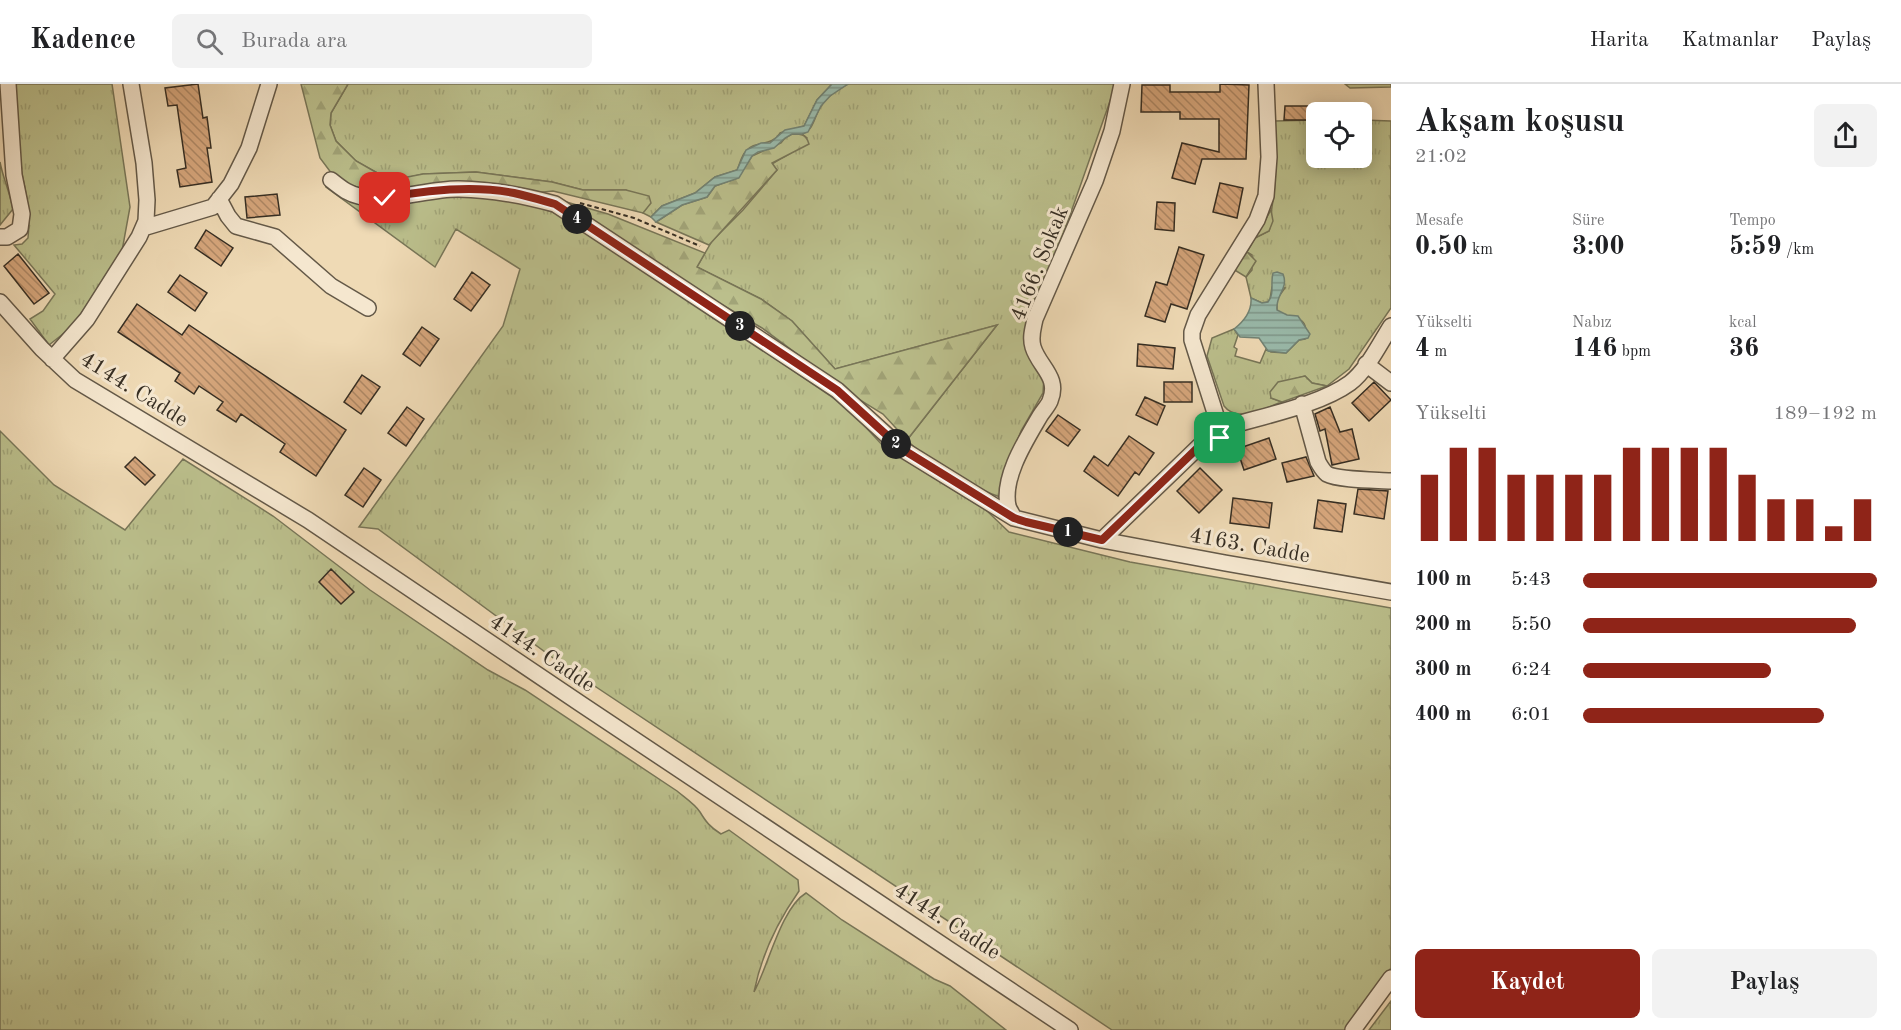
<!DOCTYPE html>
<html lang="tr">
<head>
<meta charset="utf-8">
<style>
  body { margin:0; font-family:"Old Standard TT",serif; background:#f2f2f2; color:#202124; height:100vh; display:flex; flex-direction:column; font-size:22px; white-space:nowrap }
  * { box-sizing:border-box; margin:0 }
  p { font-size:20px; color:#757577 }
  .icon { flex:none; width:33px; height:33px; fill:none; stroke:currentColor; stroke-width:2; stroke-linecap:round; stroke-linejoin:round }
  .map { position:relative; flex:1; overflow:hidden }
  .details { display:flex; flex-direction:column; background:#fff; width:510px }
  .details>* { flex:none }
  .fabs { position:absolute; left:1306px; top:18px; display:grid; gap:12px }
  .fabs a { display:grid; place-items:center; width:66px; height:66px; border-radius:9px; background:#fff; box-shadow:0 3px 15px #0003; font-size:30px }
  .pin { position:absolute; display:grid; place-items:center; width:51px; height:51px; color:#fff; margin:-26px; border-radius:12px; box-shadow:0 3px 9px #0006 }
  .km { position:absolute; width:30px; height:30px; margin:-15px; border-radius:50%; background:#222; color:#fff; font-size:16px; line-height:30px; text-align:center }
  .round { display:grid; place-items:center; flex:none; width:63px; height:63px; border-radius:9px; background:#f2f2f2 }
  .head { display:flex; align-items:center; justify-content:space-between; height:102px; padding:0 24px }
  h1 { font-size:33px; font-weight:800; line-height:45px }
  .stats { display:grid; grid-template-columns:repeat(3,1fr); gap:9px; height:102px; padding:6px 24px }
  .stats div { display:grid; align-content:center }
  .stats b { font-size:26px; font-weight:800 }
  .stats small { font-size:16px; font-weight:400 }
  .stats p { font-size:16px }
  .chart { height:168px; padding:12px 24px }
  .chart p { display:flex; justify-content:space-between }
  .chart svg { width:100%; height:108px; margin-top:6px; stroke:#8f2418; stroke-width:6 }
  .action { display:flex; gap:12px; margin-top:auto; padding:12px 24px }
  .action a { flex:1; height:69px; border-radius:9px; background:#8f2418; color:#fff; font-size:24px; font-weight:800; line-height:69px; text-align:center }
  .action a+a { background:#f2f2f2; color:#202124 }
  ul { padding:0 24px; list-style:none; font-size:20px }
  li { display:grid; grid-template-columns:96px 72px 1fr; align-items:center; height:45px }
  li i { height:15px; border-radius:8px; background:#8f2418 }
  header { display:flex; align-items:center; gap:36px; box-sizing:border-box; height:84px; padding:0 30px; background:#fff; border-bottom:2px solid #e0e0e0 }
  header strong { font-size:28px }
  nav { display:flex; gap:33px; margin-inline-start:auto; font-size:21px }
  .search { width:420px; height:54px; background:#f2f2f2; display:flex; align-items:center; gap:15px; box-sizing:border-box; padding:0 21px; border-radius:9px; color:#757577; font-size:22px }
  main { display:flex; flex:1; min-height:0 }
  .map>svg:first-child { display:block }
</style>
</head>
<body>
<header>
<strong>Kadence</strong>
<div class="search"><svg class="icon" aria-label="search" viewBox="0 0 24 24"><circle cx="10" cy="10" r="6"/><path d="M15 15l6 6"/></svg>Burada ara</div>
<nav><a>Harita</a><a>Katmanlar</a><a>Paylaş</a></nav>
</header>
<main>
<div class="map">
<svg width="1391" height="946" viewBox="0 0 1391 946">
  <defs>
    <pattern id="grass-tufts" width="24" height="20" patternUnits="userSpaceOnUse" patternTransform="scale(1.5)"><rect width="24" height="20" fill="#bbbf8c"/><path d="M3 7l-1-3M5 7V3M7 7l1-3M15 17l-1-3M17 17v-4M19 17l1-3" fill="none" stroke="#a1a478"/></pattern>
    <pattern id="forest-firs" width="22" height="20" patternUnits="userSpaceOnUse" patternTransform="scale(1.5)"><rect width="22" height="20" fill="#bbbf8c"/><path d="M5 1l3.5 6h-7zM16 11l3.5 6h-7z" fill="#a1a478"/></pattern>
    <pattern id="water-rules" width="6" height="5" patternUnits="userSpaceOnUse" patternTransform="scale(1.5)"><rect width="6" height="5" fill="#9abbac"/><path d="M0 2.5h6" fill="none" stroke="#7e988c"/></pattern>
    <pattern id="building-back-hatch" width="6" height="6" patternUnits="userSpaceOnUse" patternTransform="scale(1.5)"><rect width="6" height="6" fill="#d6a67c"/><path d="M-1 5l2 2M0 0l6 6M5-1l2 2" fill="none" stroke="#ae8865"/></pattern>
  </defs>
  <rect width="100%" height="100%" fill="#efdab5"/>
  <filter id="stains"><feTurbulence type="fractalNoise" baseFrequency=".00333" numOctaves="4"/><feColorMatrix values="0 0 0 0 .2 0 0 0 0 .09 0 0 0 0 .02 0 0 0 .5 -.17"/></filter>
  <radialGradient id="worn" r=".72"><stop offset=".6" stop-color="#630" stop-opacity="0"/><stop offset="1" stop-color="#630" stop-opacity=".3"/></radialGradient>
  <!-- grass -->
  <path fill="url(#grass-tufts)" stroke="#787658" stroke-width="1.5" d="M 16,0 L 112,0 L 130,123 L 122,167 L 73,242 L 49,261 L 30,235 L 43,227 L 55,210 L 14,161 L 22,160 L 28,154 C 32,117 21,96 17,61 C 15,41 15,20 16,0 Z
    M 348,0 L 832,0 L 817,16 L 804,42 L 780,49 C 772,63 755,56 746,67 C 741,72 740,80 737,86 L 715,93 L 695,109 L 662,122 L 651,133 L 643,129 L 650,119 L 626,106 L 583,106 L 552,98 L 476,88 L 423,90 L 397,96 L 379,90 L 356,77 L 336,57 L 330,41 L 331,29 Z
    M 848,0 L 1116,0 L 1056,171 L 1028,232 L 1029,273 L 1044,292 L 1043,309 L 1021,347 L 1002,396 L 1003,414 C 975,405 928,378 907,356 L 997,241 L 835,285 L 792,237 L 761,215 L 697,183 L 712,157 L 743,126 L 777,86 L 772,80 C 785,71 799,68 807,54 L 802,50 C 815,45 814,32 821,22 C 827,12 838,6 848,0 Z
    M 1345,0 L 1391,0 L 1391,3 L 1350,4 Z
    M 1317,36 L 1317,74 L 1362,74 L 1362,36 L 1391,37 L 1391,224 L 1349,285 L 1327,302 L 1312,299 L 1305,292 L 1294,295 L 1271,314 L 1282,318 C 1264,324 1238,340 1224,322 L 1207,272 L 1212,254 L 1234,245 L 1238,251 L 1234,263 L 1237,265 L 1235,272 L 1260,279 L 1266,265 L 1271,268 L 1286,269 L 1299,256 L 1305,255 C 1310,228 1291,238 1277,226 L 1277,215 L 1285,204 L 1272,203 L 1270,215 L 1268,218 L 1262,219 L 1251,214 L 1246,193 L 1252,186 L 1252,171 L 1247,168 L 1255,154 L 1269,147 C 1273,137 1270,132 1272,123 C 1277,94 1276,67 1275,37 Z
    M 0,78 C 3,94 10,109 13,125 L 0,141 Z
    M 324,94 L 343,111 L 511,114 L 561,131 L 601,156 L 848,324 L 884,363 L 986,426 L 1009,448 L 1130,478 L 1391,524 L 1391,884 L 1347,946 L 1112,946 L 560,579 L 378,445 L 359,443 L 503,242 L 520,185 L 456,145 L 435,183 L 326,103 Z
    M 0,347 L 54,401 L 125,446 L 183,375 L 273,432 L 370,506 L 488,586 L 525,606 L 677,707 C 684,713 695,720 700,728 C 706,738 710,743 721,750 L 729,746 L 798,796 L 799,807 C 778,837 761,872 754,908 C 768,883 781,824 806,809 L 842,836 L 934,895 L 950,902 L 1006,946 L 0,946 Z
    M 1391,917 L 1391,946 L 1369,946 Z"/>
  <!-- forest -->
  <path fill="url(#forest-firs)" stroke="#787658" stroke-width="1.5" d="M 301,0 L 348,0 L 331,29 L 330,41 L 336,57 L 356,77 L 379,90 L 397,95 L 423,90 L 476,88 L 552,98 L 583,106 L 626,106 L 649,112 L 651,119 L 643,129 L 553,107 L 534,109 L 473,100 L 400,105 L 380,109 L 342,99 L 332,90 L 320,74 Z
    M 792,50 C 802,50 806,50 809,60 L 772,79 L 777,86 L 709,161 L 656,138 L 682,121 L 707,113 L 715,102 L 738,94 L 752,72 L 781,59 L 785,54 Z
    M 556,115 L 608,130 L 705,169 L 697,183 L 761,215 L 792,237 L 835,285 L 997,241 L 907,356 L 883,330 L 855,313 L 762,244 L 695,205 Z
    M 1271,126 L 1273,137 L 1269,147 L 1255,154 Z
    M 1247,168 L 1256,177 L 1246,193 L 1233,185 Z
    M 1305,292 L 1312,299 L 1327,302 L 1282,318 L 1271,314 L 1270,308 L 1278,298 Z"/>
  <!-- water -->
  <path fill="url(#water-rules)" stroke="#728375" stroke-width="1.5" d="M 832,0 L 848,0 L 830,12 L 821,22 L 808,48 L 802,50 L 792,50 L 785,54 L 774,64 L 758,68 L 752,72 L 739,94 L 715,102 L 707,113 L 682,121 L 656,138 L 651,133 L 662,122 L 695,109 L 715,93 L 737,86 L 746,66 L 761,59 L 770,59 L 785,46 L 804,42 L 817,16 Z
    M 1331,74 L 1360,74 L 1354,79 L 1339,80 Z
    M 1277,188 L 1283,190 C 1289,205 1275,211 1277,226 L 1287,231 L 1298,232 L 1310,250 L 1308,254 L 1299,256 L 1286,269 L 1268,267 L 1259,254 L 1240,253 L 1234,245 C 1243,238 1252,227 1251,214 L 1262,219 L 1268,218 C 1275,209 1270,199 1273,189 Z"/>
  <!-- building -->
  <path fill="url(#building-back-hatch)" stroke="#362e23" stroke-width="1.5" d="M 198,0 L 203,34 L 207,33 L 211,64 L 207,64 L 212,98 L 180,103 L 177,86 L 186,84 L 177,21 L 168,22 L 165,4 Z
    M 1220,0 L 1249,1 L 1246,75 L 1202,75 L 1195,100 L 1172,94 L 1182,59 L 1219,68 L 1219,35 L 1180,35 L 1180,28 L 1141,28 L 1142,1 L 1170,1 L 1170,8 L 1220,8 Z
    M 1285,22 L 1317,22 L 1317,36 L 1284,36 Z
    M 1220,99 L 1243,104 L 1237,134 L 1213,128 Z
    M 277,110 L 280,131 L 247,134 L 245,113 Z
    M 1157,118 L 1175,119 L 1174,147 L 1155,145 Z
    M 206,146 L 233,164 L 221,182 L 195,164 Z
    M 1179,163 L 1204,171 L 1187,225 L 1171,220 L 1165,238 L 1145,232 L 1156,198 L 1167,201 Z
    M 18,170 L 49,209 L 34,220 L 4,182 Z
    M 472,188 L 490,201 L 471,227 L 454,215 Z
    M 180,191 L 207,209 L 195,227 L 168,208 Z
    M 137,220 L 182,251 L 189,241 L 346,346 L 316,392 L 280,368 L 285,360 L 241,330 L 236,338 L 217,326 L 223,318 L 199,302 L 194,310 L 175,297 L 180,289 L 118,248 Z
    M 422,243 L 439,255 L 420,282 L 403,270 Z
    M 1138,260 L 1175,264 L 1173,285 L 1137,282 Z
    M 362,291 L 380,303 L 361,330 L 344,318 Z
    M 1164,298 L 1192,298 L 1192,318 L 1164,318 Z
    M 1374,298 L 1391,316 L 1369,337 L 1352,319 Z
    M 1145,313 L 1165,322 L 1157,341 L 1136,331 Z
    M 407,323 L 424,335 L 406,362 L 388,349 Z
    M 1330,323 L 1340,348 L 1352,345 L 1359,375 L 1332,381 L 1325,345 L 1320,347 L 1315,330 Z
    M 1058,331 L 1080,346 L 1068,362 L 1046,347 Z
    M 1129,352 L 1154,369 L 1139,391 L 1135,388 L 1118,412 L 1084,387 L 1094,372 L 1108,382 Z
    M 1269,354 L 1276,375 L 1244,386 L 1237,365 Z
    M 135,373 L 155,391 L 145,401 L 125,383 Z
    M 1306,373 L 1314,392 L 1287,398 L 1282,379 Z
    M 364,384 L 381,396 L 363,423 L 345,411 Z
    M 1200,384 L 1222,406 L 1199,429 L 1177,407 Z
    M 1358,405 L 1388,407 L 1384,435 L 1354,430 Z
    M 1233,414 L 1272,419 L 1269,444 L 1230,439 Z
    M 1318,416 L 1346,420 L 1342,448 L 1314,444 Z
    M 331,485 L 354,508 L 341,520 L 319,498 Z"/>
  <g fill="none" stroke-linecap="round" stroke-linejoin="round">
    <defs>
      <path id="street" d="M 331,96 C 336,100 341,104 346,107 C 377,125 425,104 459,105 C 494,106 521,111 555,120 L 837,306 L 902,365 L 1014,434 L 1102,456 L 1225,479 L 1391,508
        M 219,115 L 228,132 L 236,142 L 275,153 L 331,202 L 368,224
        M 143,144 L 213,123 L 231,100 L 249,64 L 269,0
        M 0,153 L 7,153 L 20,145 L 22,130 L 14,91 L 8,0
        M 0,218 L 42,265 L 75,296 L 308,436 L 581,620 L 1070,946
        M 52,275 L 87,235 L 139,153 L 146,137 L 147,116 L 144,79 L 131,0
        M 1366,280 L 1391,299
        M 1302,320 L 1318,378 C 1321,383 1323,387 1327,390 C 1338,396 1377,396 1391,397
        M 1217,335 L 1192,256 L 1192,248 L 1198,231 L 1257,136 L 1266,112 L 1269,73 L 1266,0
        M 1227,343 C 1263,332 1320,321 1350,299 C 1367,286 1379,261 1391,242
        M 1014,434 C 1013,431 1009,426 1008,422 C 1002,393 1026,356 1040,332 C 1043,327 1048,322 1050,317 C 1060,293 1039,283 1033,263 C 1030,253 1033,245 1035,235 L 1095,97 L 1112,47 L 1122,0
        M 1102,456 L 1211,351
        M 1353,946 L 1391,894"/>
    </defs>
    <!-- street casing -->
    <use href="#street" stroke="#645948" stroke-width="18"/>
    <!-- path -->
    <path stroke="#362e23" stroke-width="2" stroke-dasharray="4.5 3" stroke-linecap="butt" d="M 580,119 L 634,134 L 700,162"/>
    <!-- street -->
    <use href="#street" stroke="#f5e7cf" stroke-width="15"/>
  </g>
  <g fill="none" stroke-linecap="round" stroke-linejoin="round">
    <defs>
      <path id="route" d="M 385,114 C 427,106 472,101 514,109 C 528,112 541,116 555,120 L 837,306 L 902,365 L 1014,434 L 1026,438 L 1102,456 L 1211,351 L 1220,354"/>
    </defs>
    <!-- route casing -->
    <use href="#route" stroke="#fff" stroke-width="12"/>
    <!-- route -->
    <use href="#route" stroke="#8f2418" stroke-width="8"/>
  </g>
  <g text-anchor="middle" stroke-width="6" stroke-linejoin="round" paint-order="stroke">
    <!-- street labels -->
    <g font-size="22" fill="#362e23" stroke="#f5e7cf">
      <text transform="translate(1038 179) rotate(-68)" y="8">4166. Sokak</text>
      <text transform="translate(135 304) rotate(32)" y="8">4144. Cadde</text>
      <text transform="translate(1250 460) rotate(10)" y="8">4163. Cadde</text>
      <text transform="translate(543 568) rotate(34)" y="8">4144. Cadde</text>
      <text transform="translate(948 836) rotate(33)" y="8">4144. Cadde</text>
    </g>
  </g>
  <rect width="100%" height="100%" filter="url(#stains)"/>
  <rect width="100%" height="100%" fill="url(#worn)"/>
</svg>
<div class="fabs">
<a><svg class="icon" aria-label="locate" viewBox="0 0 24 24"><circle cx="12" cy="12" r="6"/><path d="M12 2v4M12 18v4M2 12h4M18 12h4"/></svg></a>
</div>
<div class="pin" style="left:1220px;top:354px;background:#1e9e55"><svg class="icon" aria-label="arrive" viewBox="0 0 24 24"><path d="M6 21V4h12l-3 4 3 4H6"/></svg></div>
<div class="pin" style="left:385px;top:114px;background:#d93025"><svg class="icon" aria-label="check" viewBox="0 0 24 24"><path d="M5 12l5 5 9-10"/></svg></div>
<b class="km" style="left:1068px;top:448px">1</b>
<b class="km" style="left:896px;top:360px">2</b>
<b class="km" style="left:740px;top:242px">3</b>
<b class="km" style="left:577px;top:135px">4</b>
</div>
<section class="details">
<div class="head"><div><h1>Akşam koşusu</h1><p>21:02</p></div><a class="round"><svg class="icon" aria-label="share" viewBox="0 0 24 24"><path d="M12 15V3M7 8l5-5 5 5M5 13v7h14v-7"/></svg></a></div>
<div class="stats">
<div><p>Mesafe</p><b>0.50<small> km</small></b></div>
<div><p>Süre</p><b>3:00</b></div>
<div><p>Tempo</p><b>5:59<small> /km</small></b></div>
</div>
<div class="stats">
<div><p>Yükselti</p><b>4<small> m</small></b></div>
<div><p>Nabız</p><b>146<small> bpm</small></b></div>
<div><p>kcal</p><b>36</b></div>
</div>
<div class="chart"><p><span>Yükselti</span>189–192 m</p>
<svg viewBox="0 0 160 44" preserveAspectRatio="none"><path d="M5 44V17M15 44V6M25 44V6M35 44V17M45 44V17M55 44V17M65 44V17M75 44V6M85 44V6M95 44V6M105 44V6M115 44V17M125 44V27M135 44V27M145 44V38M155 44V27"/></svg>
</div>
<ul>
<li><b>100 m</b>5:43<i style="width:100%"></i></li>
<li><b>200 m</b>5:50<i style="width:93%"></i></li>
<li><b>300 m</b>6:24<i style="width:64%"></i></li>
<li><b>400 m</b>6:01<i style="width:82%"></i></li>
</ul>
<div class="action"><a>Kaydet</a><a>Paylaş</a></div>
</section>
</main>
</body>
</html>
